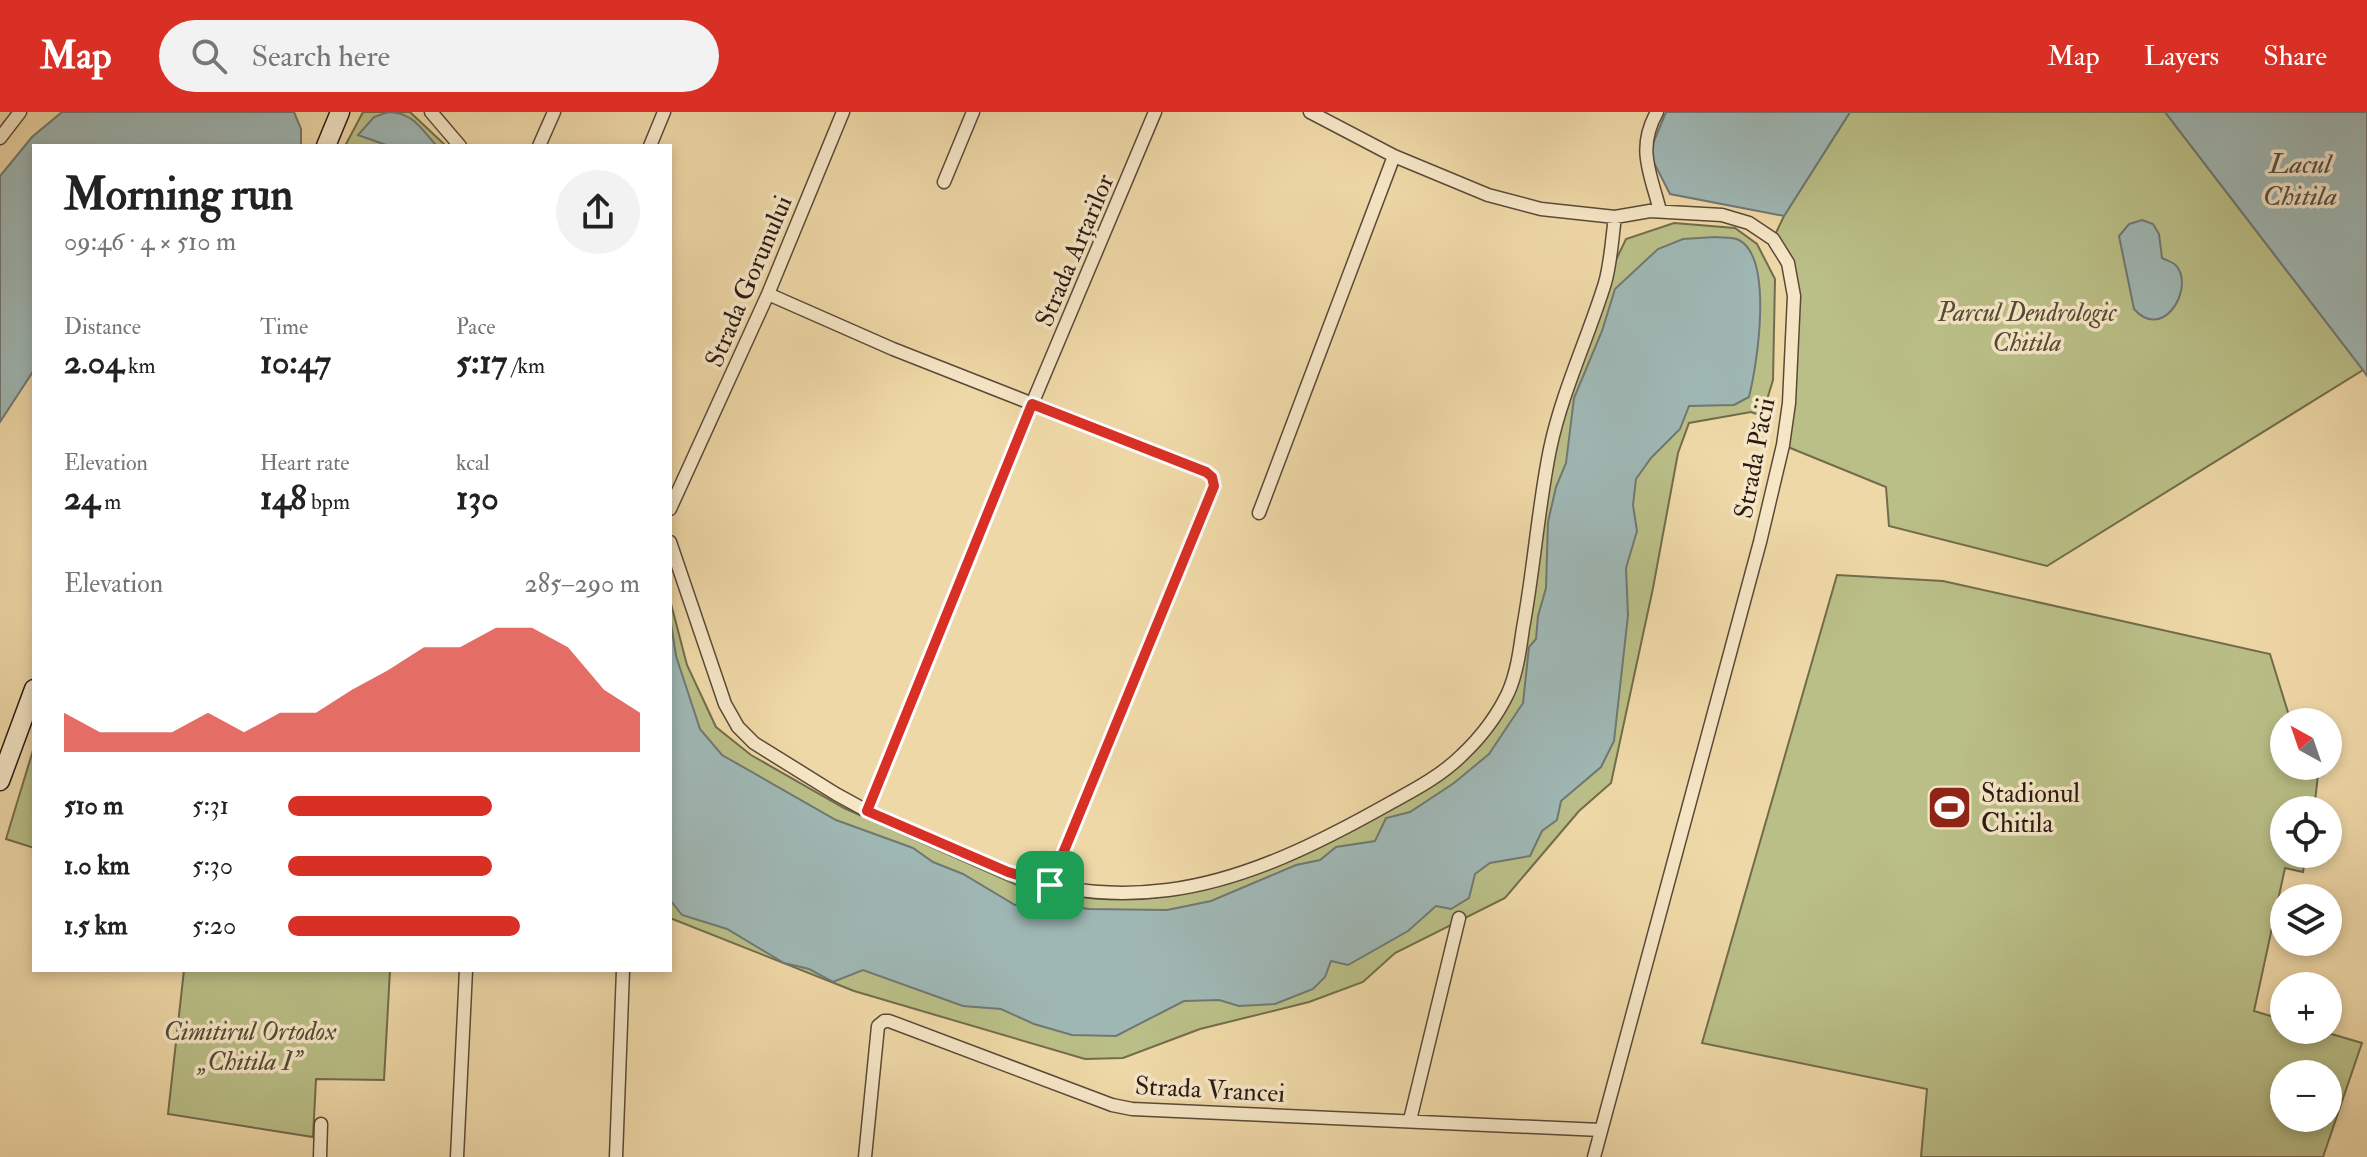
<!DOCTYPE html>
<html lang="en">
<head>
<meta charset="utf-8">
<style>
  body { margin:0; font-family:"IM FELL Double Pica",serif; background:#f2f2f2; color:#222; height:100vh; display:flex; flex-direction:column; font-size:30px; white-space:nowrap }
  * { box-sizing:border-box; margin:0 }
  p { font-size:26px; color:#767676 }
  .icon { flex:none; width:44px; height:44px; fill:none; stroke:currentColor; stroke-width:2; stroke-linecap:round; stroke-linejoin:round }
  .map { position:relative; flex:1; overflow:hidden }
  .details { position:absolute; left:32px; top:32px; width:640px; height:828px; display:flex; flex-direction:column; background:#fff; border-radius:0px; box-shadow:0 4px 12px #0003 }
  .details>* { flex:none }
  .needle { width:52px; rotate:320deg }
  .fabs { position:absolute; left:2270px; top:596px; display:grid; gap:16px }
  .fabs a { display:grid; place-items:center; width:72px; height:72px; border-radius:50%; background:#fff; box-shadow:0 4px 12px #0003; font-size:40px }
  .pin { position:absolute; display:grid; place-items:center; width:68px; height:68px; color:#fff; margin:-34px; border-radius:16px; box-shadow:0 4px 12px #0006 }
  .round { display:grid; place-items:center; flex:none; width:84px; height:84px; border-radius:42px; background:#f2f2f2 }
  .headline { display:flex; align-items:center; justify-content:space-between; height:136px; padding:0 32px }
  h1 { font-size:44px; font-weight:700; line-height:60px }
  .stats { display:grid; grid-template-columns:repeat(3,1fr); gap:12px; height:136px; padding:8px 32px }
  .stats div { display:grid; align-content:center }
  .stats b { font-size:34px; font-weight:700 }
  .stats small { font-size:22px; font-weight:400 }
  .stats p { font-size:22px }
  .chart { height:224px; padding:16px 32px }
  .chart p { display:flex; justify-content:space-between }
  .chart svg { width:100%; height:144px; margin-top:8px; fill:#d93025; opacity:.7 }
  ul { padding:0 32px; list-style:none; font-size:26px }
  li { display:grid; grid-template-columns:128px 96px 1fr; align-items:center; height:60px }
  li i { height:20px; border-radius:10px; background:#d93025 }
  header { display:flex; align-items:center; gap:48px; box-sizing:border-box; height:112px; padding:0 40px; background:#d93025; color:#fff }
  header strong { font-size:38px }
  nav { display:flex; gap:44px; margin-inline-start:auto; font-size:28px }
  .search { width:560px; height:72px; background:#f2f2f2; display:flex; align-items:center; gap:20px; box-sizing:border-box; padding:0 28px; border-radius:44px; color:#767676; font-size:30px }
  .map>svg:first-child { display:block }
</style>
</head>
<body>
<header>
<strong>Map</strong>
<div class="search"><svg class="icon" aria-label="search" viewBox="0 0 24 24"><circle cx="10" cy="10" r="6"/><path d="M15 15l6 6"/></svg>Search here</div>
<nav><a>Map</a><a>Layers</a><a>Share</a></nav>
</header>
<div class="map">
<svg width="2367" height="1045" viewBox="0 0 2367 1045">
  <rect width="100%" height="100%" fill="#efd8a7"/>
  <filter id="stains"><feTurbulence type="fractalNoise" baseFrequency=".0025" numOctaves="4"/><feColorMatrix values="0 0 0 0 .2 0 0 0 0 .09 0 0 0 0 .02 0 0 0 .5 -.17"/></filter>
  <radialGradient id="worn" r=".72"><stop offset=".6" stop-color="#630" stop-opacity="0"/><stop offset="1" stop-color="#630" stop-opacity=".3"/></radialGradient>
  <!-- green -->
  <path fill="#babf87" stroke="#726c4c" stroke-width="2" fill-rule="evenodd" d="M 363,0 L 410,0 L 446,34 L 345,34 Z
    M 1850,0 L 2165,0 L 2363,258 L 2047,454 L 1889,414 L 1886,375 L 1783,333 L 1794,184 L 1773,127 L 1784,104 Z
    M 1674,111 L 1735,116 L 1757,132 L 1775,167 L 1773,268 L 1762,304 L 1751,300 L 1689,311 L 1678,341 L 1653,476 L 1611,671 L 1579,699 L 1505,786 L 1395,841 L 1363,870 L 1309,890 L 1200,917 L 1123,946 L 1085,947 L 854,879 L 670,806 L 670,488 L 687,553 L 716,615 L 751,643 L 844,696 L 1017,773 L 1155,786 L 1308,731 L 1417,676 L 1473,630 L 1515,561 L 1556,315 L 1603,175 L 1626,127 Z
    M 1837,463 L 1943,469 L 2270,542 L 2291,610 L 2284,610 L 2284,654 L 2319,654 L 2314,698 L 2284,698 L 2284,742 L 2306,742 L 2303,760 L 2285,756 L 2254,899 L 2284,908 L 2284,918 L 2318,918 L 2362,931 L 2323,1045 L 1921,1045 L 1927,977 L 1702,931 ZM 2284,962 L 2328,962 L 2328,1006 L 2284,1006 Z
    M 34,635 L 34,736 L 6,727 Z
    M 184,858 L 390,858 L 384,968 L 316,967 L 313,1025 L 168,1002 Z"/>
  <!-- water -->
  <path fill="#9fb7b4" stroke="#707873" stroke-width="2" d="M 62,0 L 294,0 L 301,17 L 301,34 L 34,34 L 34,258 L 0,310 L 0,64 L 32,25 Z
    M 388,0 C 413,0 421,17 437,34 L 389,34 L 358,23 L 374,5 Z
    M 1666,0 L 1850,0 L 1784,104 L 1670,82 L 1649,41 Z
    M 2165,0 L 2367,0 L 2367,264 L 2363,258 Z
    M 2142,108 L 2153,112 L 2159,122 L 2162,146 C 2168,149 2175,150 2178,156 C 2193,180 2162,229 2134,197 L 2119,124 L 2129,112 Z
    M 1715,125 C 1722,126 1733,125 1739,128 C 1774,147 1757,253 1749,285 L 1734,293 L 1689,294 L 1680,317 L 1651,346 L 1636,367 L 1633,393 L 1637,419 L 1626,456 L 1628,503 L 1614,629 L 1601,655 L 1561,689 L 1557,708 L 1542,719 L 1530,744 L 1490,751 L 1475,762 L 1469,786 L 1451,797 L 1436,794 L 1408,819 L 1348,853 L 1331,849 L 1325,865 L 1313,877 L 1275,892 L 1239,894 L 1219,888 L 1184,889 L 1116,924 L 1072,923 L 1034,912 L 1001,897 L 963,894 L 863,858 L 833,870 L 809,857 L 784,851 L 727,817 L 682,803 L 670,788 L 670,505 L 676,544 L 700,617 L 722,643 L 836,708 L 913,736 L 933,750 L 963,762 L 1015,793 L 1047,791 L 1089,797 L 1167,798 L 1211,789 L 1296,753 L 1320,748 L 1336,735 L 1375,729 L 1386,706 L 1410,700 L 1454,671 L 1489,642 L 1523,591 L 1529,535 L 1536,527 L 1538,504 L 1546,476 L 1548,410 L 1556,375 L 1566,351 L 1574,286 L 1602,219 L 1615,177 L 1658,137 L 1683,127 Z"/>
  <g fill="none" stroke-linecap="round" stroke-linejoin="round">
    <defs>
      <path id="street" d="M 431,0 L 460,34
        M 1310,0 L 1394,44 L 1488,83 L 1541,97 L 1615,105 L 1650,99 L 1722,103 L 1749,111 L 1773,127 L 1788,151 L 1794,184 L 1789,291 L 1783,333 L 1760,430 L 1594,1045
        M 1657,0 C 1636,37 1651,62 1660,99
        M 0,26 L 20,0
        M 539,34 L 554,0
        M 650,34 L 664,0
        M 944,70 L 973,0
        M 768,182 L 893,237 L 1206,360 L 1212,365 L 1214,374 L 1050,773
        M 670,397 L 768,182 L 843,0
        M 1259,401 L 1394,44
        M 670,430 L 725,592 L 738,615 L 754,631 L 836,682 L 867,699 L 1008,760 C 1060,780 1112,785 1168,778 C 1247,768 1323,729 1392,690 C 1416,677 1442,663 1462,643 C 1480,626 1497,604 1508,581 C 1517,561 1520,537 1523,516 C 1534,457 1538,396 1550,337 C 1562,280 1588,226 1605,171 C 1611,150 1612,126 1615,105
        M 867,699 L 1032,292 L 1155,0
        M 1410,1008 L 1459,806
        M 320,1045 L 321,1012
        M 457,1045 L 466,858
        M 616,1045 L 623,858
        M 865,1045 L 878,914 L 884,909 L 889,909 L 1112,993 L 1132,997 L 1601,1018"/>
      <path id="secondary" d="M 326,34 L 340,0
        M 0,669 L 34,577"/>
    </defs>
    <!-- street casing -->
    <use href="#street" stroke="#5b4937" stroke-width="15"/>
    <!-- secondary casing -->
    <use href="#secondary" stroke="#2a1912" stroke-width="21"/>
    <!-- street -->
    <use href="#street" stroke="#f5e6c6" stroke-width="12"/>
    <!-- secondary -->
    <use href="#secondary" stroke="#f5e6c6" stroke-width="18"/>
  </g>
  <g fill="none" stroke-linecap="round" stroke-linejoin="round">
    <defs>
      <path id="route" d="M 1032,292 L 1206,360 L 1212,365 L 1214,374 L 1050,773 L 1008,760 L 867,699 Z"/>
    </defs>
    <!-- route casing -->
    <use href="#route" stroke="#fff" stroke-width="16"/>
    <!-- route -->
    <use href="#route" stroke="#d93025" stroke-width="10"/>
  </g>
  <!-- icons -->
  <defs>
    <symbol id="stadium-square" viewBox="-11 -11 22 22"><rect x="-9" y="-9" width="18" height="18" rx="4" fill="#8f2418" stroke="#f5e6c6"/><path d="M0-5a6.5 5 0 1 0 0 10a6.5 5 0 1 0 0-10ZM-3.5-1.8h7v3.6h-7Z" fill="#fff"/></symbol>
  </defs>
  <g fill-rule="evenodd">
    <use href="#stadium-square" x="1924" y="670" width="51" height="51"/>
  </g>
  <g text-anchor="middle" stroke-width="7" stroke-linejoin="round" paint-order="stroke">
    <!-- street labels -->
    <g font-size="26" fill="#2a1912" stroke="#f5e6c6">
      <text transform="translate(1074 138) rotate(-67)" y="9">Strada Arțarilor</text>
      <text transform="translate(748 169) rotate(-67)" y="9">Strada Gorunului</text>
      <text transform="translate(1754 346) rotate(-79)" y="9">Strada Păcii</text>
      <text transform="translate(1210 977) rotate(3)" y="9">Strada Vrancei</text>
    </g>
    <!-- park labels -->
    <g font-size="26" font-style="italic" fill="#554b35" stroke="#f5e6c6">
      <text x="2027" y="209">Parcul Dendrologic<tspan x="2027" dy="30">Chitila</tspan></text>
      <text x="250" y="928">Cimitirul Ortodox<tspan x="250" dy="30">„Chitila I”</tspan></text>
    </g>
    <!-- poi labels -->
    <g font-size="26" fill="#2a1912" stroke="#f5e6c6" text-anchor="start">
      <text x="1981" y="690">Stadionul<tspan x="1981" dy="30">Chitila</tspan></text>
    </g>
    <!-- water labels -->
    <g font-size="28" font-style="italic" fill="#53504b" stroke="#f5e6c6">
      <text x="2300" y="61">Lacul<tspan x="2300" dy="32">Chitila</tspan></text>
    </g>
  </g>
  <rect width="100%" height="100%" filter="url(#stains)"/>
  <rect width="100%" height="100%" fill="url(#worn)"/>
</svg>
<div class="fabs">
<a><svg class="needle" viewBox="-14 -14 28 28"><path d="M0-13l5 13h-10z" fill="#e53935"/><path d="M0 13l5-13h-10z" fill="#767676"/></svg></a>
<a><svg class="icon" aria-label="locate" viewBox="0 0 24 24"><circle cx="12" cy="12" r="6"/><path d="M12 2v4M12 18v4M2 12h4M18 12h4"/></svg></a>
<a><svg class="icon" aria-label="layers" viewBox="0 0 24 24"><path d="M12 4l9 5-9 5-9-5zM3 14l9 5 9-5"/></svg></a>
<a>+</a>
<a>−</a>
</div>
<div class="pin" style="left:1050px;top:773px;background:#1e9e55"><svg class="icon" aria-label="arrive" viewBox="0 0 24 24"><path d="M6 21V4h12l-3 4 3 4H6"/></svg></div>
<section class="details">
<div class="headline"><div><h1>Morning run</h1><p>09:46 · 4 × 510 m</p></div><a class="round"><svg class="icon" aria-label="share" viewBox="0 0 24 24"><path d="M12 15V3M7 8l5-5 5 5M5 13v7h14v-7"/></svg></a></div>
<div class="stats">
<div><p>Distance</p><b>2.04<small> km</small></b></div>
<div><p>Time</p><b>10:47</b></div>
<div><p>Pace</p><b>5:17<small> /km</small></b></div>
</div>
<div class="stats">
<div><p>Elevation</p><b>24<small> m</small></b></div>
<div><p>Heart rate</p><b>148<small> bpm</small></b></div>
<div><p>kcal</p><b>130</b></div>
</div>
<div class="chart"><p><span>Elevation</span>285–290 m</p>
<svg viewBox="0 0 160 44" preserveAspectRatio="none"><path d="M0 44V32L10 38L20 38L30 38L40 32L50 38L60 32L70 32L80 25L90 19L100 12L110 12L120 6L130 6L140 12L150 25L160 32V44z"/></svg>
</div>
<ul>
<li><b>510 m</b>5:31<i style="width:58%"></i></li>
<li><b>1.0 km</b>5:30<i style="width:58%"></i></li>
<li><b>1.5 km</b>5:20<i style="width:66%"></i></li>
</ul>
</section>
</div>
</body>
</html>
